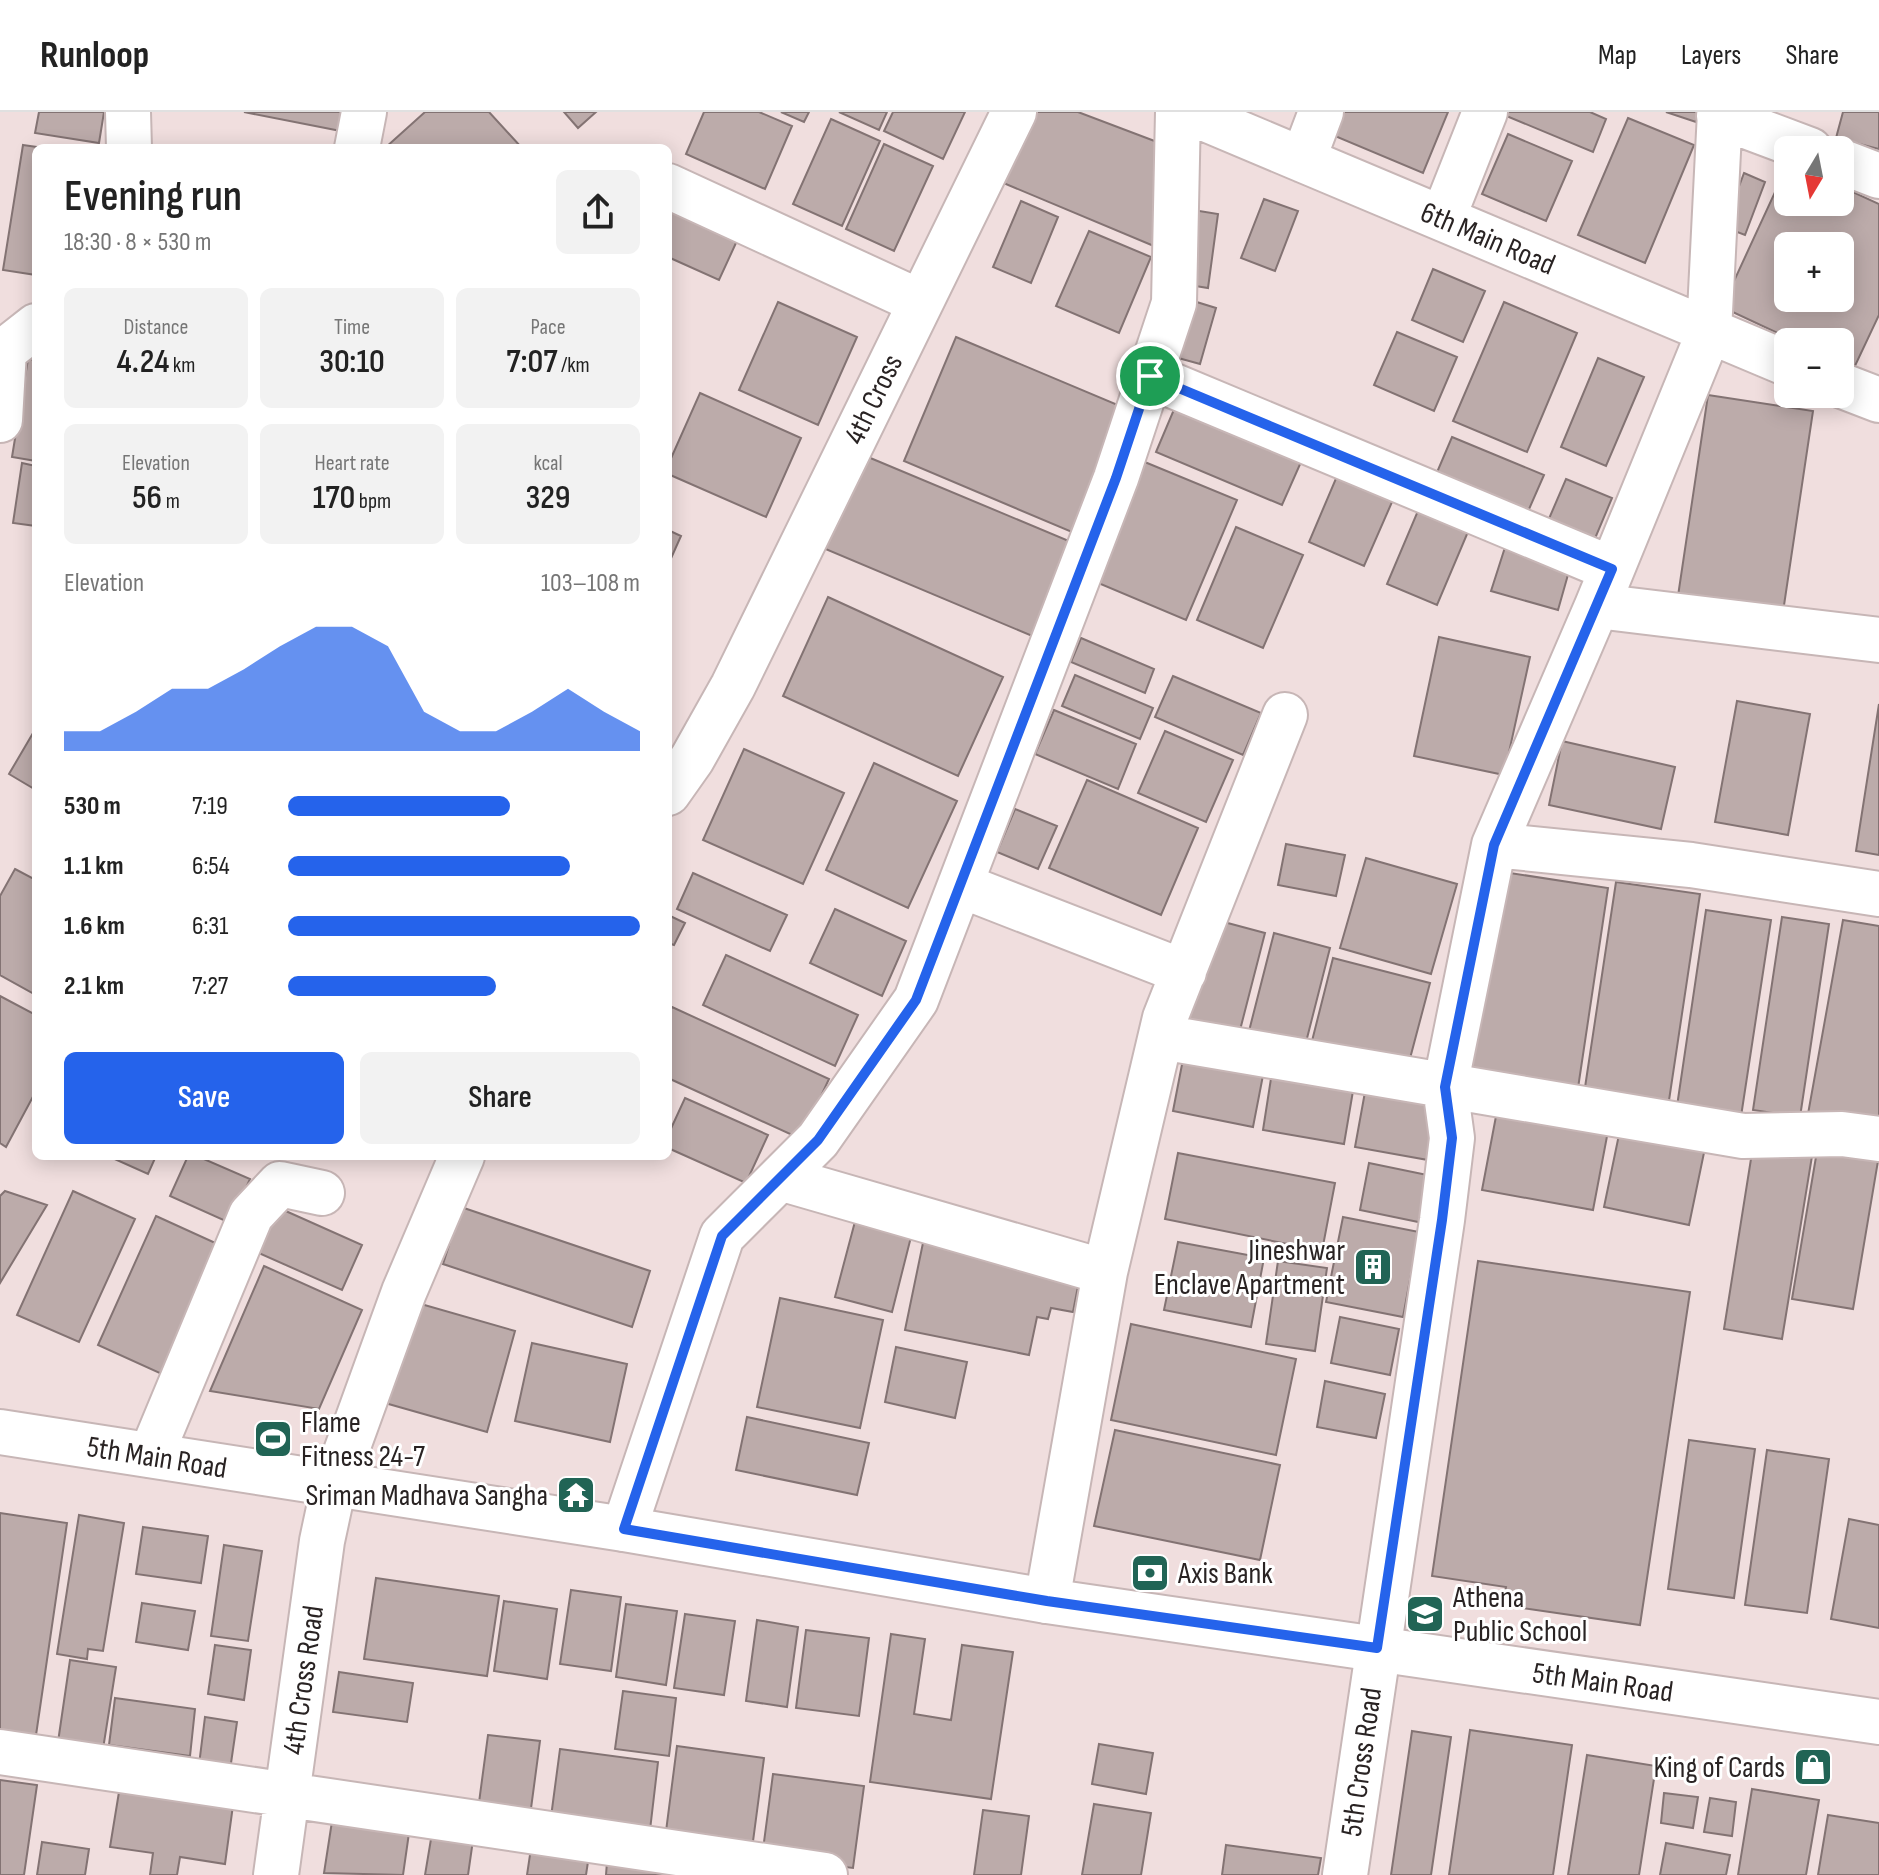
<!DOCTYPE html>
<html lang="en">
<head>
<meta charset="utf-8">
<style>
  body { margin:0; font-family:"Sofia Sans Condensed",sans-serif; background:#f2f2f2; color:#222; height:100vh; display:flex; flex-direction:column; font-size:30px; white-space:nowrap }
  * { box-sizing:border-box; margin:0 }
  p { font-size:26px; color:#767676 }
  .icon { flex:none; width:44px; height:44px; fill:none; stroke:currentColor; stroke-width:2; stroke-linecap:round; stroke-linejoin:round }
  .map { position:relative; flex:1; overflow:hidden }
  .side { position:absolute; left:32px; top:32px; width:640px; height:1016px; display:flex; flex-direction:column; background:#fff; border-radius:12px; box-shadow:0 4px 20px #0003 }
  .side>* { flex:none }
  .needle { width:52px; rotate:190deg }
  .buttons { position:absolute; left:1774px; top:24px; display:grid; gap:16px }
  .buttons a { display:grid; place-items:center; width:80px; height:80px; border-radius:12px; background:#fff; box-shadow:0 4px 20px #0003; font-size:40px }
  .pin { position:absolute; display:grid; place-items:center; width:68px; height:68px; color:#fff; margin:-34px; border:4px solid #fff; border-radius:50%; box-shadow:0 2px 8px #0007 }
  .round { display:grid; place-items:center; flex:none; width:84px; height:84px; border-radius:12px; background:#f2f2f2 }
  .summary { display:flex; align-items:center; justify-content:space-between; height:136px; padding:0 32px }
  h1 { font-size:44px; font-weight:600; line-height:60px }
  .figures { display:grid; grid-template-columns:repeat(3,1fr); gap:12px; height:136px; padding:8px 32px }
  .figures div { display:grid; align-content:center; border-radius:12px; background:#f2f2f2; text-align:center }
  .figures b { font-size:34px; font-weight:600 }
  .figures small { font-size:22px; font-weight:400 }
  .figures p { font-size:22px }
  .chart { height:224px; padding:16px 32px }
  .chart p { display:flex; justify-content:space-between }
  .chart svg { width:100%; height:144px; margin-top:8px; fill:#2563eb; opacity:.7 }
  .button { display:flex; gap:16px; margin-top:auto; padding:16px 32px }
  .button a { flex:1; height:92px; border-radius:12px; background:#2563eb; color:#fff; font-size:32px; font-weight:600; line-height:92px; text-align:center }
  .button a+a { background:#f2f2f2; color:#222 }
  ul { padding:0 32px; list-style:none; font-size:26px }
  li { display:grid; grid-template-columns:128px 96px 1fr; align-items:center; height:60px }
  li i { height:20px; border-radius:10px; background:#2563eb }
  header { display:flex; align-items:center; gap:48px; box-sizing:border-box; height:112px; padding:0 40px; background:#fff; border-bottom:2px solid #e0e0e0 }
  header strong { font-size:38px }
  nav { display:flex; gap:44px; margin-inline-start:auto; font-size:28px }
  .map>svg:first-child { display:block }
</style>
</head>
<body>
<header>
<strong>Runloop</strong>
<nav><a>Map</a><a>Layers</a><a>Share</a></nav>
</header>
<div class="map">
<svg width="1879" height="1763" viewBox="0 0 1879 1763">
  <rect width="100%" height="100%" fill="#f0dede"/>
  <!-- building -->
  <path fill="#bcabaa" stroke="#837373" stroke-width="2" fill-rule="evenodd" d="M 39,0 L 104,0 L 99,31 L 35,21 Z
    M 244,0 L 359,0 L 356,22 Z
    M 425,0 L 489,0 L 522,36 L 385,36 Z
    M 564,0 L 596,0 L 578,16 Z
    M 704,0 L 759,0 L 792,14 L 765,77 L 686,42 Z
    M 781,0 L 809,0 L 804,10 Z
    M 839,0 L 887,0 L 879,18 Z
    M 893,0 L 965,0 L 943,47 L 884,19 Z
    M 1031,0 L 1078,0 L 1173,36 L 1161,137 L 1001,70 Z
    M 1331,0 L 1448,0 L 1423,61 L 1323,19 Z
    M 1497,0 L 1590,0 L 1606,7 L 1593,40 Z
    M 1666,0 L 1700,0 L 1696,10 Z
    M 1843,0 L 1879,0 L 1879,37 L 1836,26 Z
    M 1628,6 L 1694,33 L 1645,151 L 1578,123 Z
    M 831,7 L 880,29 L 842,114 L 793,92 Z
    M 1508,22 L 1572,49 L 1546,109 L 1482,82 Z
    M 884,32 L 933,54 L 894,139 L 846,117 Z
    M 23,33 L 44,36 L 36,36 L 36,163 L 3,158 Z
    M 1788,52 L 1788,90 L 1840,90 L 1840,74 L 1879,92 L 1879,203 L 1854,256 L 1840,250 L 1840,230 L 1797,230 L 1722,195 ZM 1788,134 L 1840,134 L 1840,186 L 1788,186 Z
    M 1744,61 L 1765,70 L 1745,123 L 1724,115 Z
    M 1264,87 L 1298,99 L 1275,159 L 1241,146 Z
    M 668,88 L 741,120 L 719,168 L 668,145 Z
    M 1021,89 L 1058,105 L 1031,171 L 993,155 Z
    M 1193,98 L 1218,102 L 1208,176 L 1183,172 Z
    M 1089,119 L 1151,145 L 1119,221 L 1056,194 Z
    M 1433,157 L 1485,179 L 1463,230 L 1412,208 Z
    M 1187,187 L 1216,196 L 1200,252 L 1171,244 Z
    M 778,190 L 857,225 L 818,313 L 739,278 Z
    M 1504,190 L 1577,221 L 1527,340 L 1453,309 Z
    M 1397,220 L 1457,245 L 1434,299 L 1374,273 Z
    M 956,225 L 1132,299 L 1079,423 L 904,349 Z
    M 1598,246 L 1644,265 L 1606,354 L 1561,335 Z
    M 28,247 L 36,248 L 36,349 L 12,345 Z
    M 700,281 L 801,326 L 766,405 L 668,362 L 668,353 Z
    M 1708,283 L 1813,299 L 1783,500 L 1678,484 Z
    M 1178,288 L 1305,341 L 1282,393 L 1156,340 Z
    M 1452,325 L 1544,363 L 1526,404 L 1435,365 Z
    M 856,340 L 1076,432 L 1037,526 L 816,433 Z
    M 1135,346 L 1237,388 L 1186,508 L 1084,465 Z
    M 1343,350 L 1399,374 L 1364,454 L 1309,430 Z
    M 22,351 L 36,354 L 36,414 L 13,411 Z
    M 1566,367 L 1612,386 L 1591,436 L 1545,416 Z
    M 1423,387 L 1473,408 L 1437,493 L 1387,472 Z
    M 1236,415 L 1303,443 L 1263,536 L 1197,508 Z
    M 668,418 L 681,424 L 668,453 Z
    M 1508,426 L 1573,445 L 1558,498 L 1491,479 Z
    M 828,485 L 1003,565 L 958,664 L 783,584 Z
    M 1439,525 L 1530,545 L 1504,663 L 1414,644 Z
    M 1081,526 L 1154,557 L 1145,581 L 1071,550 Z
    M 1075,563 L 1153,596 L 1140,627 L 1062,594 Z
    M 1173,564 L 1261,601 L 1243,643 L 1155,605 Z
    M 1737,589 L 1810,602 L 1788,723 L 1715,710 Z
    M 1879,592 L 1879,743 L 1856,739 Z
    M 1054,598 L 1136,632 L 1118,677 L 1035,642 Z
    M 36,616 L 36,678 L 9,662 Z
    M 1165,619 L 1233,648 L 1206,710 L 1138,681 Z
    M 1562,629 L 1675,655 L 1661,717 L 1549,693 Z
    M 744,637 L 844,681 L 803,772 L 703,728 Z
    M 874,651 L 957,689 L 908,796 L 826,758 Z
    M 1087,668 L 1198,716 L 1161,803 L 1049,756 Z
    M 1015,697 L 1057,714 L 1038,757 L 997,740 Z
    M 1286,732 L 1345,743 L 1336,784 L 1278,773 Z
    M 1366,746 L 1457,772 L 1431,862 L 1340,836 Z
    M 15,757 L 36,768 L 36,883 L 0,863 L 0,784 Z
    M 1497,759 L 1608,776 L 1578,976 L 1468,959 Z
    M 693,761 L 787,803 L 770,839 L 677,797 Z
    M 1616,770 L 1700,782 L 1668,995 L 1584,982 Z
    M 835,797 L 906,829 L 882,884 L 810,851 Z
    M 1706,798 L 1771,808 L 1740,1011 L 1676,1001 Z
    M 668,803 L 685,811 L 674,833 L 668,831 Z
    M 1782,805 L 1829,812 L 1800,1005 L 1753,998 Z
    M 1209,806 L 1265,821 L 1239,922 L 1183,908 Z
    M 1843,808 L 1879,814 L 1879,1015 L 1808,1002 Z
    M 1274,821 L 1330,836 L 1304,938 L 1248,923 Z
    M 726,843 L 858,903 L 835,954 L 703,893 Z
    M 1333,846 L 1430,871 L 1408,954 L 1312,929 Z
    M 0,884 L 36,903 L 36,979 L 6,1035 L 0,1031 Z
    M 672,895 L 829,967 L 801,1027 L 668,966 L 668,905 Z
    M 1185,937 L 1265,953 L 1253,1015 L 1173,999 Z
    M 1272,960 L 1354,973 L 1344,1032 L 1263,1018 Z
    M 1365,980 L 1438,993 L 1428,1048 L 1355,1035 Z
    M 685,986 L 768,1023 L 746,1071 L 668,1036 L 668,1023 Z
    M 1497,999 L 1608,1019 L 1593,1098 L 1482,1078 Z
    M 1621,1013 L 1706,1031 L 1689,1113 L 1604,1095 Z
    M 1754,1028 L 1813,1038 L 1782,1227 L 1724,1217 Z
    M 1817,1039 L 1878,1049 L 1853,1197 L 1792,1187 Z
    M 1178,1041 L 1335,1071 L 1322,1139 L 1165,1107 Z
    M 108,1044 L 156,1044 L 148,1062 Z
    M 188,1044 L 197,1044 L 250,1067 L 230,1111 L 170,1084 Z
    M 1369,1051 L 1437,1065 L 1428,1112 L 1360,1098 Z
    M 5,1079 L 47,1093 L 0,1171 L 0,1084 Z
    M 73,1079 L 135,1107 L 79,1230 L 17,1203 Z
    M 270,1092 L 362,1133 L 342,1178 L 250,1137 Z
    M 461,1095 L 650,1159 L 632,1215 L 443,1152 Z
    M 857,1102 L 913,1117 L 892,1200 L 835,1185 Z
    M 156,1104 L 222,1134 L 164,1263 L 98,1233 Z
    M 1343,1105 L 1419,1120 L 1403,1205 L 1326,1190 Z
    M 924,1126 L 1079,1169 L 1073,1200 L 1051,1196 L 1048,1207 L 1037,1205 L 1029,1243 L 905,1218 Z
    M 1178,1130 L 1264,1146 L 1251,1215 L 1164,1198 Z
    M 1278,1149 L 1327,1156 L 1315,1239 L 1266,1232 Z
    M 1478,1149 L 1690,1180 L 1640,1513 L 1502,1493 L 1506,1475 L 1432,1464 Z
    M 264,1154 L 362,1198 L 319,1297 L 210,1279 Z
    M 780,1186 L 883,1208 L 860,1316 L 757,1295 Z
    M 407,1188 L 515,1219 L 487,1320 L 378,1289 Z
    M 1340,1205 L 1399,1217 L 1390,1263 L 1331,1251 Z
    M 1131,1212 L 1296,1247 L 1276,1343 L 1111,1308 Z
    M 532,1231 L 627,1252 L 610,1330 L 515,1309 Z
    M 896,1235 L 967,1250 L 955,1306 L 885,1290 Z
    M 1325,1269 L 1385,1282 L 1376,1326 L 1317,1315 Z
    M 747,1305 L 869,1331 L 857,1383 L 736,1358 Z
    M 1115,1318 L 1280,1353 L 1260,1448 L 1094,1414 Z
    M 1689,1328 L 1755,1337 L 1734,1486 L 1668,1477 Z
    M 1767,1338 L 1829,1347 L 1807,1501 L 1745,1493 Z
    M 0,1401 L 67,1411 L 35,1630 L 0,1624 Z
    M 79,1403 L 124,1411 L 103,1539 L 88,1537 L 87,1547 L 57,1542 Z
    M 1849,1407 L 1879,1413 L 1879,1516 L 1831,1507 Z
    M 143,1415 L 208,1424 L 201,1471 L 136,1462 Z
    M 224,1433 L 262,1439 L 248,1529 L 211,1524 Z
    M 376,1466 L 499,1484 L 487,1564 L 364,1547 Z
    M 571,1478 L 621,1485 L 611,1559 L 560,1552 Z
    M 504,1489 L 557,1497 L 547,1567 L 494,1559 Z
    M 142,1491 L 195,1499 L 188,1538 L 136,1530 Z
    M 626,1492 L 677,1499 L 666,1573 L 616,1565 Z
    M 685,1502 L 735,1509 L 724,1583 L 674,1576 Z
    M 757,1508 L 798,1515 L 787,1595 L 746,1589 Z
    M 806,1518 L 869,1526 L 859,1604 L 796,1596 Z
    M 891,1522 L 925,1527 L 914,1602 L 951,1608 L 962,1533 L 1013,1540 L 991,1687 L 870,1670 Z
    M 215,1533 L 251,1538 L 244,1588 L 208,1582 Z
    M 70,1548 L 116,1555 L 103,1637 L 58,1630 Z
    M 339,1560 L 413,1571 L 407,1610 L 333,1600 Z
    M 623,1579 L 676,1586 L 669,1644 L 615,1637 Z
    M 115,1586 L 195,1597 L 190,1644 L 109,1633 Z
    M 205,1605 L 237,1610 L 230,1658 L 199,1653 Z
    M 1470,1618 L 1572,1633 L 1553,1763 L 1449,1763 Z
    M 1412,1619 L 1451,1625 L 1431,1763 L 1391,1763 Z
    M 488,1623 L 540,1629 L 530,1704 L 478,1698 Z
    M 1099,1632 L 1153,1641 L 1146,1682 L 1092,1672 Z
    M 677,1634 L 764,1646 L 752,1737 L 665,1727 Z
    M 560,1637 L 658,1650 L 650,1718 L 551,1705 Z
    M 1587,1643 L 1656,1654 L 1639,1763 L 1568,1763 Z
    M 773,1662 L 864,1674 L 853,1756 L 762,1745 Z
    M 0,1668 L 37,1673 L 24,1763 L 0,1763 Z
    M 1752,1677 L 1819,1688 L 1806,1763 L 1738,1763 Z
    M 119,1680 L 162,1686 L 234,1686 L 225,1752 L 180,1745 L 177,1763 L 150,1763 L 153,1741 L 110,1735 Z
    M 1664,1681 L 1698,1685 L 1693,1716 L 1661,1711 Z
    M 1710,1686 L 1736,1690 L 1732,1724 L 1704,1720 Z
    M 1094,1692 L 1151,1701 L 1141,1763 L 1082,1763 Z
    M 983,1698 L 1029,1704 L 1021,1763 L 974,1763 Z
    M 333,1703 L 410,1714 L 403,1763 L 324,1761 Z
    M 1828,1703 L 1879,1711 L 1879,1763 L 1818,1763 Z
    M 433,1715 L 474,1721 L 468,1763 L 425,1763 Z
    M 42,1730 L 89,1737 L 85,1763 L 37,1763 Z
    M 1666,1731 L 1730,1743 L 1726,1763 L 1660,1763 Z
    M 1226,1733 L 1321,1746 L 1318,1763 L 1222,1763 Z
    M 531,1736 L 589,1743 L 586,1763 L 527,1763 Z
    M 607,1750 L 700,1763 L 606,1763 Z"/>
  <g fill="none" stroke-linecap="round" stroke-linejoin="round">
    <defs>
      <path id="minor" d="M 128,0 L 129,36
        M 1189,0 L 1788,252
        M 1719,4 L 1810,38
        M 357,36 L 364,0
        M 1303,48 L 1321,0
        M 1840,49 L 1879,64
        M 668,74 L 920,190
        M 1443,106 L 1485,0
        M 1150,264 L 1612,457
        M 1840,273 L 1879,288
        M 0,308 L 4,239 L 36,214
        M 1597,494 L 1879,528
        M 668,681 L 692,647 L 733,574 L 1014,0
        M 1494,733 L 1691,753 L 1879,782
        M 960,773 L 1184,860
        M 1161,925 L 1743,1024 L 1842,1022 L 1879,1027
        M 780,1066 L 1105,1160
        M 151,1343 L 251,1103 L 280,1072 L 322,1081
        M 624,1417 L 722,1124 L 818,1028 L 916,888 L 1116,366 L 1174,191 L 1178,0
        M 1047,1489 L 1105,1160 L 1165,906 L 1285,603
        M 0,1640 L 825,1763
        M 276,1763 L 322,1429 L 334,1373 L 404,1180 L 462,1044
        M 1345,1763 L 1442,1108 L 1452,1026 L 1445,975 L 1494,733 L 1597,494 L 1709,220 L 1720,0"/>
      <path id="major" d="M 0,1320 L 624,1417 L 1047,1489 L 1879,1610"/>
    </defs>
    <!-- minor casing -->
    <use href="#minor" stroke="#c7b6b6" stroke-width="48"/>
    <!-- major casing -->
    <use href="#major" stroke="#c7b6b6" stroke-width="48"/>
    <!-- minor -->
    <use href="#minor" stroke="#fff" stroke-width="44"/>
    <!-- major -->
    <use href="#major" stroke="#fff" stroke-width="44"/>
  </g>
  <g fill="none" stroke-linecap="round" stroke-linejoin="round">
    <defs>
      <path id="route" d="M 1150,264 L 1612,457 L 1494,733 L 1445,975 L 1452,1026 L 1442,1108 L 1377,1536 L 1047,1489 L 624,1417 L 722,1124 L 818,1028 L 916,888 L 1116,366 Z"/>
    </defs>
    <!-- route casing -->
    <use href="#route" stroke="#fff" stroke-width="16"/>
    <!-- route -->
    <use href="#route" stroke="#2563eb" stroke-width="10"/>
  </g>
  <!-- icons -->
  <defs>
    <symbol id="building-square" viewBox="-11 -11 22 22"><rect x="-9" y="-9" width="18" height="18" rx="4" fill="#216455" stroke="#fff"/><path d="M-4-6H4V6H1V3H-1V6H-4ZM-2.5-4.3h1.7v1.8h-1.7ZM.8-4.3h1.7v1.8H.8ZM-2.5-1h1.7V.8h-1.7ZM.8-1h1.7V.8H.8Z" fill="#fff"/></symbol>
    <symbol id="stadium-square" viewBox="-11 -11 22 22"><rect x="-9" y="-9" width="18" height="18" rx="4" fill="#216455" stroke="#fff"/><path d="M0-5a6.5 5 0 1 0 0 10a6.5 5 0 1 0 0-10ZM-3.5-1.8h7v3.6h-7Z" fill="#fff"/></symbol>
    <symbol id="temple-square" viewBox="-11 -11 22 22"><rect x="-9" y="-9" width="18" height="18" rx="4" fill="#216455" stroke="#fff"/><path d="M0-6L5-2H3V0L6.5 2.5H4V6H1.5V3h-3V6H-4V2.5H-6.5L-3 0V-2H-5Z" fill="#fff"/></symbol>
    <symbol id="bank-square" viewBox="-11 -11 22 22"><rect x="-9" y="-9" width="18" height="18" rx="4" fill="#216455" stroke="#fff"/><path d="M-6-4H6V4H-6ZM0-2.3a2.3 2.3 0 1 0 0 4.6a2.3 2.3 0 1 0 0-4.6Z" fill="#fff"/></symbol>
    <symbol id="school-square" viewBox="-11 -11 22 22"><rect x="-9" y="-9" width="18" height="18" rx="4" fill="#216455" stroke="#fff"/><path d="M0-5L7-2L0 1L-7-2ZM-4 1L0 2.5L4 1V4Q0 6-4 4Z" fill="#fff"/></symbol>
    <symbol id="shop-square" viewBox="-11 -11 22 22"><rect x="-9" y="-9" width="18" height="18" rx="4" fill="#216455" stroke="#fff"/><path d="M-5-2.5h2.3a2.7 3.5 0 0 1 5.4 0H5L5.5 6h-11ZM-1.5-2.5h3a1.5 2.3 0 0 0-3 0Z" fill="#fff"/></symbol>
  </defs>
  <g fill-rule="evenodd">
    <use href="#building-square" x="1351" y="1133" width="44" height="44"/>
    <use href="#stadium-square" x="251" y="1305" width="44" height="44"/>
    <use href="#temple-square" x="554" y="1361" width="44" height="44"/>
    <use href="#bank-square" x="1128" y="1439" width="44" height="44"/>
    <use href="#school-square" x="1403" y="1480" width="44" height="44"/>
    <use href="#shop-square" x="1791" y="1633" width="44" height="44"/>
  </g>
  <g text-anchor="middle" stroke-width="6" stroke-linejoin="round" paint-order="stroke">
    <!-- street labels -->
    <g font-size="30" fill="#292323" stroke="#fff">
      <text transform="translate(1488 126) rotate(23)" y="10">6th Main Road</text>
      <text transform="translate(873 287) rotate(-64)" y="10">4th Cross</text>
      <text transform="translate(157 1345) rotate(9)" y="10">5th Main Road</text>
      <text transform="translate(303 1568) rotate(-82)" y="10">4th Cross Road</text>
      <text transform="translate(1603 1570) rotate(8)" y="10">5th Main Road</text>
      <text transform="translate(1361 1650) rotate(-82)" y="10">5th Cross Road</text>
    </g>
    <!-- poi labels -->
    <g font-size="30" fill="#292323" stroke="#fff" text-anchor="end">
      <text x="1345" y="1148">Jineshwar<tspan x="1345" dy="34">Enclave Apartment</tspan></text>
      <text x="301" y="1320" text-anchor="start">Flame<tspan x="301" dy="34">Fitness 24-7</tspan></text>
      <text x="548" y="1393">Sriman Madhava Sangha</text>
      <text x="1178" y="1471" text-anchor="start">Axis Bank</text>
      <text x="1453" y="1495" text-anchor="start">Athena<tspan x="1453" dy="34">Public School</tspan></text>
      <text x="1785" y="1665">King of Cards</text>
    </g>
  </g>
</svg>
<div class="buttons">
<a><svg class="needle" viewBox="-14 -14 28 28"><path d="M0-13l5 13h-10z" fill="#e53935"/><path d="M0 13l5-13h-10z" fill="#767676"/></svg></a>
<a>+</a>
<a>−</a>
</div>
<div class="pin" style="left:1150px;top:264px;background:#1e9e55"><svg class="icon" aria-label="arrive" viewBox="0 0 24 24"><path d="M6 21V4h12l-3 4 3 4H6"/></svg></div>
<section class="side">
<div class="summary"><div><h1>Evening run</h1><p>18:30 · 8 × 530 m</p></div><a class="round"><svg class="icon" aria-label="share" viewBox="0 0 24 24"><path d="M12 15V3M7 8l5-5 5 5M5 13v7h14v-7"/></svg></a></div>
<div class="figures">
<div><p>Distance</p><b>4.24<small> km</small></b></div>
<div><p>Time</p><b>30:10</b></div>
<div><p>Pace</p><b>7:07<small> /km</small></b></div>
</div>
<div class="figures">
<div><p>Elevation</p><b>56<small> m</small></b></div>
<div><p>Heart rate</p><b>170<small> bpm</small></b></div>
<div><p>kcal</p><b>329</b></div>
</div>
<div class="chart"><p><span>Elevation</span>103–108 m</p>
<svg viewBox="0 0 160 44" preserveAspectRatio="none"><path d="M0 44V38L10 38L20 32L30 25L40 25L50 19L60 12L70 6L80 6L90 12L100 32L110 38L120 38L130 32L140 25L150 32L160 38V44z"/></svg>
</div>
<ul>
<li><b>530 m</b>7:19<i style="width:63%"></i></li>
<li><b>1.1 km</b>6:54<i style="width:80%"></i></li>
<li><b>1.6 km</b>6:31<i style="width:100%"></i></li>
<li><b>2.1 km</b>7:27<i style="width:59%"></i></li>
</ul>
<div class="button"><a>Save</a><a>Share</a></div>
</section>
</div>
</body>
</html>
